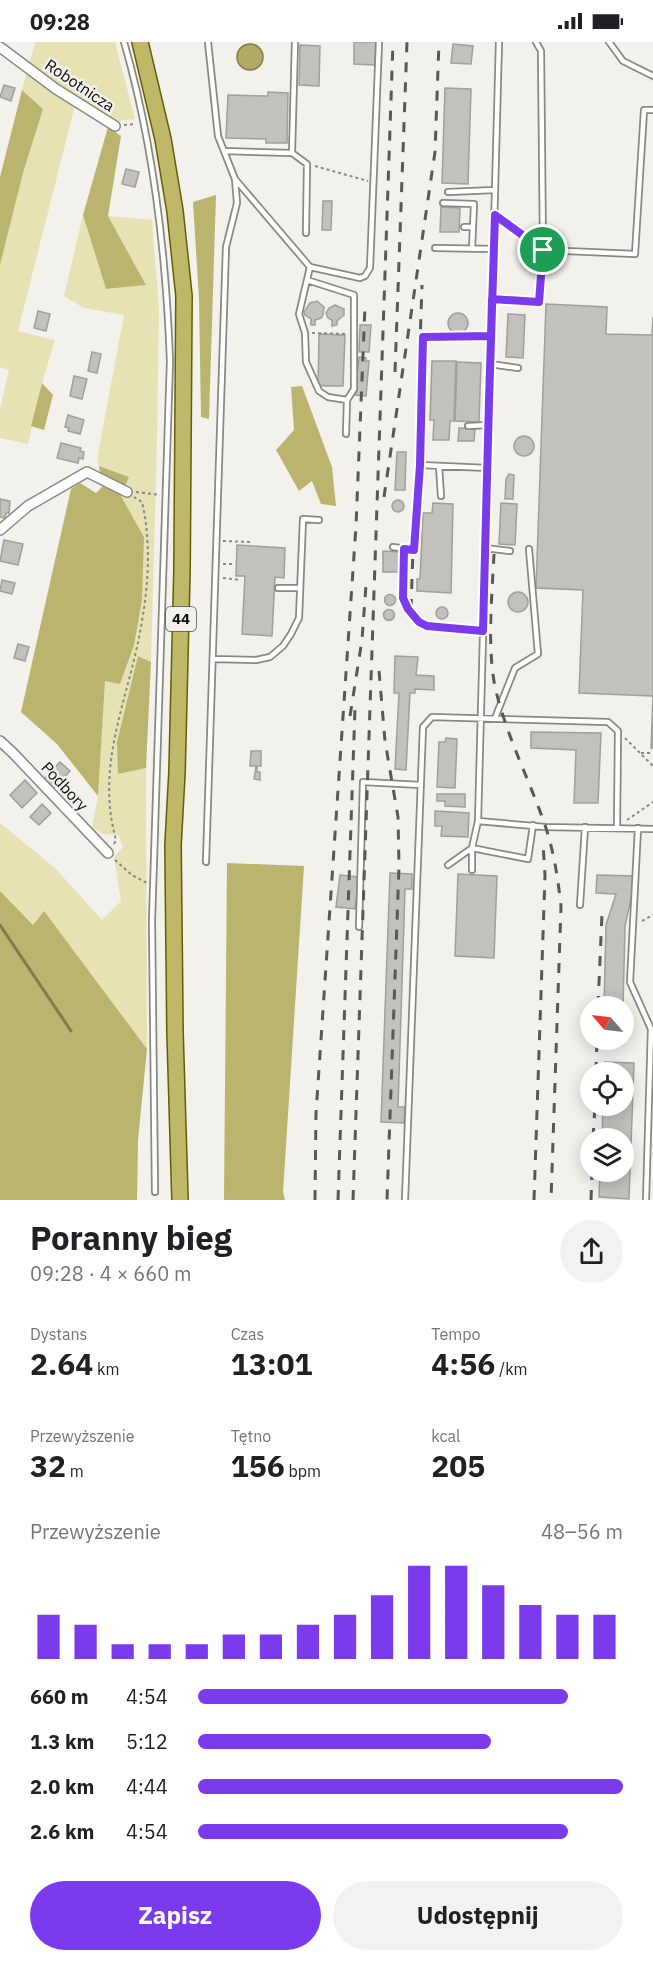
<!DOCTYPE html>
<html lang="pl">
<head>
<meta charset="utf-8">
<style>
  body { margin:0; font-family:"IBM Plex Sans",sans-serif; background:#f2f2f2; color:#202124; height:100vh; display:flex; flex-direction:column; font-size:22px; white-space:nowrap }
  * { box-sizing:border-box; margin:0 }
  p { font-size:20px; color:#757577 }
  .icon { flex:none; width:33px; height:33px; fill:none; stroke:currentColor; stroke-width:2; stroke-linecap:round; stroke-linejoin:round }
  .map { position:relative; height:1158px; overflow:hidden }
  .panel { display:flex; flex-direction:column; background:#fff; flex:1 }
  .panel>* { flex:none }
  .needle { width:39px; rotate:298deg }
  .controls { position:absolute; left:580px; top:954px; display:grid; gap:12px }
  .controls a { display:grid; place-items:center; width:54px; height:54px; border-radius:50%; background:#fff; box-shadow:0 3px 15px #0003; font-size:30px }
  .pin { position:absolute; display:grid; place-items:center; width:51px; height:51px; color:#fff; margin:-26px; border:3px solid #fff; border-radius:50%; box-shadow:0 2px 6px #0007 }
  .round { display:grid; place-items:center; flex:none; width:63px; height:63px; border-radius:32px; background:#f2f2f2 }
  .overview { display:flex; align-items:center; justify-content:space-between; height:102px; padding:0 30px }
  h1 { font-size:33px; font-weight:700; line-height:45px }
  .figures { display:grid; grid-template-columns:repeat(3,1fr); gap:9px; height:102px; padding:6px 30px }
  .figures div { display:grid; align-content:center }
  .figures b { font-size:30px; font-weight:700 }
  .figures small { font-size:16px; font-weight:400 }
  .figures p { font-size:16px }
  .chart { height:168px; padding:12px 30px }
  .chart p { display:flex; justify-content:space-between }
  .chart svg { width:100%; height:108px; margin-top:6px; stroke:#7c3aed; stroke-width:6 }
  .cta { display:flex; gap:12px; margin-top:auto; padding:12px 30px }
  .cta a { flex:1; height:69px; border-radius:36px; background:#7c3aed; color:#fff; font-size:24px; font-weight:700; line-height:69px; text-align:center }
  .cta a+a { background:#f2f2f2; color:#202124 }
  ul { padding:0 30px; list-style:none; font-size:20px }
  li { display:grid; grid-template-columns:96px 72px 1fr; align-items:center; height:45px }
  li i { height:15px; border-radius:8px; background:#7c3aed }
  .status { display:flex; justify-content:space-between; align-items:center; height:42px; padding:0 30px; background:#fff; direction:ltr }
  .status svg { height:16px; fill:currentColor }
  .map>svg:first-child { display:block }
</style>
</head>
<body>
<div class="status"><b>09:28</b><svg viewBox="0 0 49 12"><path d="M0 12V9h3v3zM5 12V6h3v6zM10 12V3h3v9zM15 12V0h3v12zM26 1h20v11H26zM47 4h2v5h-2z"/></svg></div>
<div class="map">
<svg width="653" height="1158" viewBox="0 0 653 1158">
  <rect width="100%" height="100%" fill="#f2f1eb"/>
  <!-- green -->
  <path fill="#e7e2b4" d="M 35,0 L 115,0 L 135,77 L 119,79 L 58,45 L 29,23 Z
    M 27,29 L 75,63 L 18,289 L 55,298 L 42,341 L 28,402 L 0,396 L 0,367 L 9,328 L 0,325 L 0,223 L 23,131 L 43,67 L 22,48 Z
    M 83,173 L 106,247 L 146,243 L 108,174 L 152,178 L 159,265 L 157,398 L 151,620 L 139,614 L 118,732 L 146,726 L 147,1007 L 44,870 L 34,884 L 0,849 L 0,781 L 55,826 L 102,878 L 121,859 L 114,815 L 123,805 L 118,793 L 103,792 L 92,785 L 98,754 L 105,638 L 120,642 L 144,495 L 121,454 L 129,435 L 99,424 L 97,417 L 124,273 L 84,266 L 64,254 Z"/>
  <!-- forest -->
  <path fill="#bbb46e" d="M 22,48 L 43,67 L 23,131 L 0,223 L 0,135 Z
    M 108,85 L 121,94 L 108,174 L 146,243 L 106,247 L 83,173 Z
    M 216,153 L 209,377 L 201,375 L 199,257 L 193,160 Z
    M 42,341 L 53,353 L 44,388 L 31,384 Z
    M 302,344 L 332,425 L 336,464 L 321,462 L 312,439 L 299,449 L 276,408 L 294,388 L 291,345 Z
    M 99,424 L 129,435 L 121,454 L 144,495 L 142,558 L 134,603 L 120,642 L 105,639 L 98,754 L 57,702 L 21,670 L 71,447 L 80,441 L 96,451 L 102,445 Z
    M 138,614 L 151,620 L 146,726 L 118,732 L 117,700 Z
    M 227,821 L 304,824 L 283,1150 L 285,1158 L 224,1158 Z
    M 0,849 L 33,883 L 44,869 L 147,1007 L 138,1098 L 137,1158 L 0,1158 Z"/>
  <!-- water -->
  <path fill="#b1aa64" stroke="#807b49" stroke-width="1.5" d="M237 15a13 13 0 1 1 26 0a13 13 0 1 1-26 0Z"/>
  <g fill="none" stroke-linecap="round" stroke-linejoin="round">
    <!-- stream -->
    <path stroke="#807b49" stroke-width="3" d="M 0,883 L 71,989"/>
  </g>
  <!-- building -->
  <path fill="#c2c1bb" stroke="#a09f99" stroke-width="1.5" d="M 354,0 L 376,0 L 375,23 L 354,22 Z
    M 453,2 L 473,4 L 471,22 L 451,21 Z
    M 300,3 L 320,4 L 319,44 L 299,43 Z
    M 4,43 L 15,46 L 11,59 L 0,55 Z
    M 445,46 L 471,47 L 468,142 L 442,141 Z
    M 268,50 L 288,51 L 287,101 L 266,101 L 266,97 L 226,96 L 228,53 L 268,54 Z
    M 126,127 L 139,130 L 135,145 L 122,142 Z
    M 323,159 L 332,159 L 331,188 L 322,188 Z
    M 441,165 L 460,166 L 459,190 L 440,190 Z
    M 317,259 L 324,265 L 323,273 L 321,276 L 315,278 L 315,283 L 311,283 L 311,277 L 305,273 L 304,270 L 310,261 Z
    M 546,262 L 607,265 L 606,292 L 652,293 L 653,275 L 653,706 L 651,706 L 653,654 L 579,651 L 583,548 L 536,546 Z
    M 335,263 L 344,267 L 344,273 L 337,279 L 337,283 L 332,284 L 332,278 L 328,276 L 326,271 L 329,266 Z
    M 38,269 L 50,272 L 46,289 L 34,286 Z
    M448 281a10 10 0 1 1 20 0a10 10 0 1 1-20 0Z
    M 508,272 L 525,273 L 523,316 L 506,315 Z
    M 360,283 L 371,283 L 369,310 L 359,310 Z
    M 319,292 L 345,293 L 343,344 L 318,344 Z
    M 92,310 L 101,312 L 97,331 L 88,329 Z
    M 359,315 L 366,316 L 366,319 L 369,319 L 366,354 L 355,353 Z
    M 432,319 L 456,319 L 454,379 L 450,379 L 449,398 L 433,398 L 434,378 L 430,378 Z
    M 457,320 L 481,321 L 479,380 L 455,379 Z
    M 74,334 L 87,337 L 82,357 L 70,354 Z
    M 68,373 L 84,378 L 80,392 L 68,389 L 69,386 L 65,385 Z
    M 459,386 L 475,387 L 474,399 L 458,399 Z
    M514 404a10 10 0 1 1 20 0a10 10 0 1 1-20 0Z
    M 61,401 L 81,406 L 80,409 L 84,410 L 83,417 L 79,416 L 78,421 L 57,416 Z
    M 397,410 L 406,410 L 405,448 L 395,448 Z
    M 509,432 L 514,433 L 513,457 L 505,457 L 506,437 Z
    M 0,457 L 10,459 L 9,471 L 6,471 L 5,476 L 0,475 Z
    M392 464a6 6 0 1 1 12 0a6 6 0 1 1-12 0Z
    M 433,461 L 453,462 L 451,551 L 417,549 L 417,537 L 420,537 L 423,471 L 432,471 Z
    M 501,461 L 517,462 L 515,503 L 499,502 Z
    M 4,498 L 23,502 L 18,523 L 0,519 Z
    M 237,503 L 285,506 L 284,536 L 275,535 L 272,594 L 242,592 L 245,534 L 236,534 Z
    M 383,509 L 399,510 L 398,530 L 383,530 Z
    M 2,538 L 15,541 L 12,552 L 0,549 Z
    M508 560a10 10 0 1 1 20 0a10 10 0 1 1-20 0Z
    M384.5 558a5.5 5.5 0 1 1 11 0a5.5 5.5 0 1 1-11 0Z
    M436 571a6 6 0 1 1 12 0a6 6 0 1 1-12 0Z
    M383.5 573a5.5 5.5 0 1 1 11 0a5.5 5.5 0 1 1-11 0Z
    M 18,602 L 29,605 L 25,619 L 14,616 Z
    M 395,614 L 418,615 L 416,633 L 434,634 L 434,648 L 415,647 L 415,651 L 410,651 L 406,728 L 395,727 L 399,651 L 394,651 Z
    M 531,690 L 601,691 L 598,761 L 574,761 L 576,708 L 531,706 Z
    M 446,696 L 457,697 L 455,746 L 437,745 L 439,700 L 445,700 Z
    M 251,709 L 261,709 L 261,724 L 257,724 L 257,730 L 260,730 L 260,738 L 254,737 L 256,724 L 250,724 Z
    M 60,720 L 70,729 L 52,748 L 42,739 Z
    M 25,738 L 37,751 L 22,766 L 10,753 Z
    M 437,752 L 465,752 L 465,765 L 445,764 L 445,759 L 437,759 Z
    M 42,762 L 51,771 L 39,783 L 30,775 Z
    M 435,769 L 469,771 L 468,795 L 441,794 L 442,784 L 435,784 Z
    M 390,831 L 412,832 L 412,847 L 405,847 L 398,1065 L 405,1065 L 404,1081 L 381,1080 Z
    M 458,832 L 497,834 L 494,916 L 455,914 Z
    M 340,833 L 359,835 L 355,867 L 336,865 Z
    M 597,833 L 633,834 L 632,853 L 625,884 L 623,964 L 604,964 L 606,883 L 616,852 L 596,851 Z
    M 605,1020 L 634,1021 L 629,1157 L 599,1155 L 600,1130 L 624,1130 L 624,1096 L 602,1096 L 603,1064 L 624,1064 L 624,1030 L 604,1030 Z"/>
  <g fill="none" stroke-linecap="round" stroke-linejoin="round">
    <defs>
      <path id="service" d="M 124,0 C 154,104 166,211 170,319 L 152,879 L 155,1150
        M 499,0 L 478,779 L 545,785 L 653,787
        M 609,0 L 623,19 L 653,34
        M 224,109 L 292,111 L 295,0
        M 292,111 L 307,122 L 306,191
        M 235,137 L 310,225 L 299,272 L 305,291 L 306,320 L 319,349 L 328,355 L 347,358 L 354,347 L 354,253 L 307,238
        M 448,150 L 495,148
        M 443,161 L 474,162 L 472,207
        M 495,173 L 543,208 L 541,9 L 536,0
        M 464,185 L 473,185
        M 435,206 L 494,207
        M 310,225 L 360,236 L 365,234 L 370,226 L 379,0
        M 492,257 L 539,260 L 543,208 L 635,212 L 644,68 L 653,68
        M 490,322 L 518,326
        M 468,384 L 489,383
        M 346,392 L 347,358
        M 439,424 L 441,454
        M 488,426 L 420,423 L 423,295 L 491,294
        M 393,505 L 415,508 L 420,423
        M 485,506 L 510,509
        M 404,507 L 403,556 L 408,567 L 419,580 L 427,584 L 483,589
        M 278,546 L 300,546
        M 213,617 L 256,618 L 270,615 L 283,604 L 291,592 L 299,576 L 303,477 L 319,478
        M 495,676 L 515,626 L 538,612 L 529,507
        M 478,779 L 472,806 L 528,817 L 533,783
        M 638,786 L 630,940 L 651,987 L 646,1158
        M 206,820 L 226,205 L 237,161 L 235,137 L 218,94 L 208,0
        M 448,823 L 472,806 L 472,828
        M 580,863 L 585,785
        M 359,885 L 363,740 L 421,743
        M 405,1158 L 423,685 L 432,675 L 608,680 L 618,689 L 617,785"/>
      <path id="minor" d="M 0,5 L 56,47 L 115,84
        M 0,488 L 28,464 L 87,430 L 127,450
        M 0,699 L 13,711 L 108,811"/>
      <path id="primary" d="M 140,0 L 163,97 L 175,169 L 184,254 L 182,528 L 177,730 L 173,803 L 175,990 L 180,1158"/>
    </defs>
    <!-- service casing -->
    <use href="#service" stroke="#898983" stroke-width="8"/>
    <!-- minor casing -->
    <use href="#minor" stroke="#898983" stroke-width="12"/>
    <!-- primary casing -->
    <use href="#primary" stroke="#655e07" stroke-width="18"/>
    <!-- path -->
    <path stroke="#888884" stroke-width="2" stroke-dasharray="3 3" stroke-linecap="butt" d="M 124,83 L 136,82
      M 315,124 L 368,139
      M 312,291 L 348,292
      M 136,450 L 160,453
      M 223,499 L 250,500
      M 223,522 L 232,522
      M 223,536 L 241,538
      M 625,696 L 653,724
      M 641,711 L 653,711
      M 627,778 L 653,760
      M 114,802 L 116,798 C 97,729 122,672 137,605 C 147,559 153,507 142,460 L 134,455
      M 115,818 L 132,833 L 147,841
      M 642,879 L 653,873"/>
    <!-- service -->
    <use href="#service" stroke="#fff" stroke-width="4.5"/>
    <!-- minor -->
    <use href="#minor" stroke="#fff" stroke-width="9"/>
    <!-- primary -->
    <use href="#primary" stroke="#bfb869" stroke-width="15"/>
    <!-- rail -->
    <path stroke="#595855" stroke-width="3" stroke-dasharray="10 10" stroke-linecap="butt" d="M 395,330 L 407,0
      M 384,455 L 435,110 L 439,0
      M 494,512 C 492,554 487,603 495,645 C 506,693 529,737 545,783 C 554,810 558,837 561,864 L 551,1158
      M 411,567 L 422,243
      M 379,629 L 385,699 L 398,775 L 399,824 L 387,1158
      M 350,674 L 362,598 L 366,543
      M 598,964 L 602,872
      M 596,1030 L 597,998
      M 593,1096 L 595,1064
      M 315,1158 L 316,1071 L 356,484 L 365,264
      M 338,1158 L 355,666
      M 353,1158 L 393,0
      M 534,1158 L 545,834 L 543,801
      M 591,1158 L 592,1130"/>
  </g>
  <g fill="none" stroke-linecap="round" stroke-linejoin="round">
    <defs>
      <path id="route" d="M 543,208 L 539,260 L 492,257 L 491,294 L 423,295 L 420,423 L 414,508 L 404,507 L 403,556 L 408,567 L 419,580 L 427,584 L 483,589 L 489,359 C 491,297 493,235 495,173 L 543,208"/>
    </defs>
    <!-- route casing -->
    <use href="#route" stroke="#fff" stroke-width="12"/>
    <!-- route -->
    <use href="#route" stroke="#7c3aed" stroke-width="8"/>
  </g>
  <g text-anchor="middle" stroke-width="5" stroke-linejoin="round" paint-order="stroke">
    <!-- shield labels -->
    <rect fill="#f2f1eb" stroke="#52514e" stroke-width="1.5" x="166" y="565" width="30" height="24" rx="4.5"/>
    <g font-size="15" font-weight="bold" fill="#0d0d0b">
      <text x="181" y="582">44</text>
    </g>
    <!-- street labels -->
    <g font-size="16" fill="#0d0d0b" stroke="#f2f1eb">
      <text transform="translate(80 43) rotate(34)" y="6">Robotnicza</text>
      <text transform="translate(65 744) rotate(47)" y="6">Podbory</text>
    </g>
  </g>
</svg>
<div class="controls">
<a><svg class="needle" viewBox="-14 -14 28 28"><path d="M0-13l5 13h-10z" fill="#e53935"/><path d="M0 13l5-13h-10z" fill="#757577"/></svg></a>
<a><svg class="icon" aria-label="locate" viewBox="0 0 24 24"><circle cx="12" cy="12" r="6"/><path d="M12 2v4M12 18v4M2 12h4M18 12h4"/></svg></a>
<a><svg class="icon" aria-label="layers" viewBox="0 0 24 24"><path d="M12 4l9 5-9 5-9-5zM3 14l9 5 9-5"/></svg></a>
</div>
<div class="pin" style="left:543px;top:208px;background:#1e9e55"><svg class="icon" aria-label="arrive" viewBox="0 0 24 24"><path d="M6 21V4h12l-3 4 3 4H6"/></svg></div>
</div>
<section class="panel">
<div class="overview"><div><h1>Poranny bieg</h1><p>09:28 · 4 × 660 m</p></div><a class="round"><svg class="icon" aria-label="share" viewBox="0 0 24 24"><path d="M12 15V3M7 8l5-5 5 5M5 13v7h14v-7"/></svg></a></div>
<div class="figures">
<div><p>Dystans</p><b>2.64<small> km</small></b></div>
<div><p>Czas</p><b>13:01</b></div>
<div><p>Tempo</p><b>4:56<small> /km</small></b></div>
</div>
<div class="figures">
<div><p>Przewyższenie</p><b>32<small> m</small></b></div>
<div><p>Tętno</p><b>156<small> bpm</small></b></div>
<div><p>kcal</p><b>205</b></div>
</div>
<div class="chart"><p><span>Przewyższenie</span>48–56 m</p>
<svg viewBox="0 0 160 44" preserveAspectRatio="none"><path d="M5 44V26M15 44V30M25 44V38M35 44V38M45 44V38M55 44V34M65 44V34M75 44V30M85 44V26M95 44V18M105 44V6M115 44V6M125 44V14M135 44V22M145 44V26M155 44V26"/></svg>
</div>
<ul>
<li><b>660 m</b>4:54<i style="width:87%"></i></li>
<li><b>1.3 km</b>5:12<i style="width:69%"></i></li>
<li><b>2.0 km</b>4:44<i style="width:100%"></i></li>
<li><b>2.6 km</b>4:54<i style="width:87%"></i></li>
</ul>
<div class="cta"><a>Zapisz</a><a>Udostępnij</a></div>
</section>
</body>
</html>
